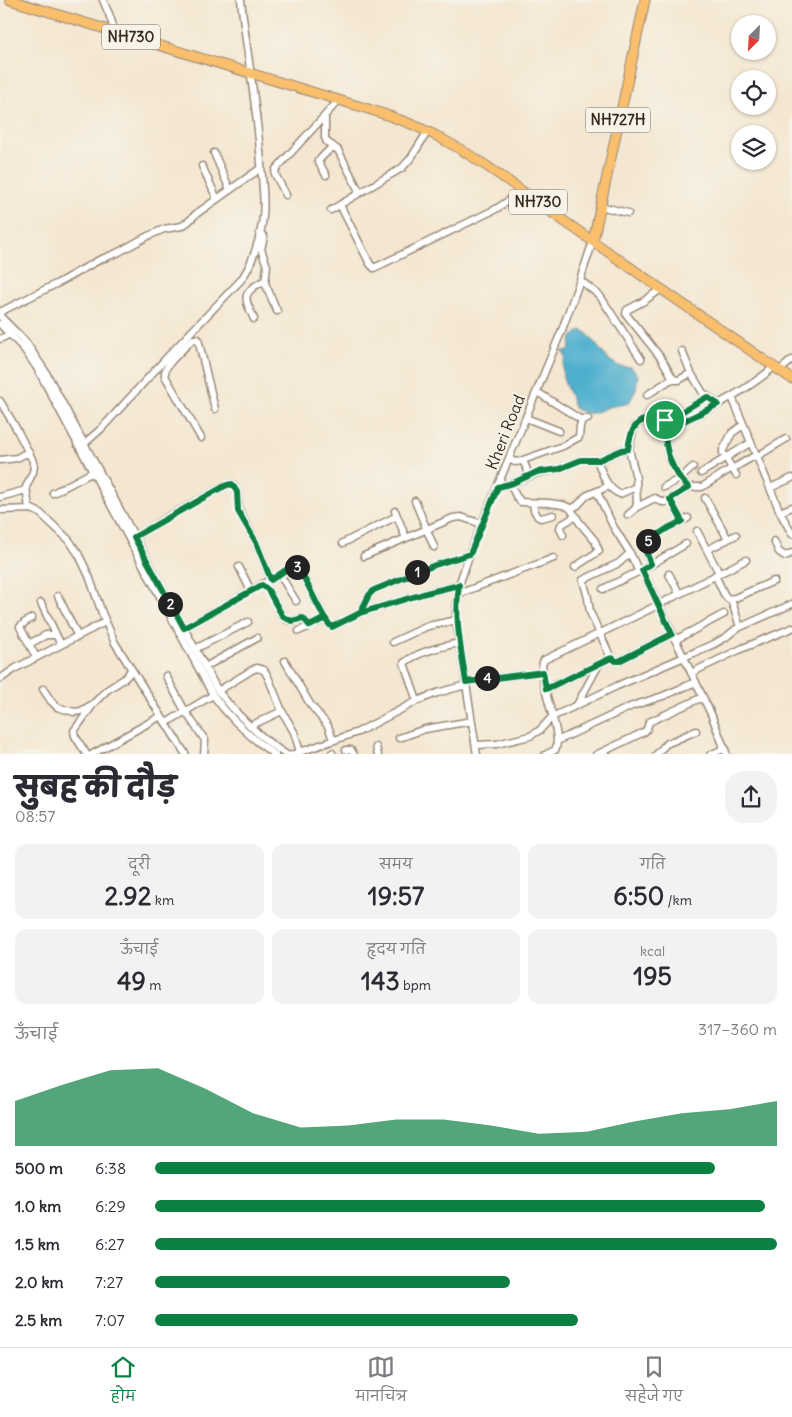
<!DOCTYPE html>
<html lang="hi">
<head>
<meta charset="utf-8">
<style>
  body { margin:0; font-family:Delius,"Playpen Sans Deva",sans-serif; background:#f2f2f3; color:#2b2b33; height:100vh; display:flex; flex-direction:column; font-size:19px; white-space:nowrap }
  * { box-sizing:border-box; margin:0 }
  p { font-size:16px; color:#7c7c81 }
  .icon { flex:none; width:28px; height:28px; fill:none; stroke:currentColor; stroke-width:2; stroke-linecap:round; stroke-linejoin:round }
  .map { position:relative; height:754px; overflow:hidden }
  .panel { display:flex; flex-direction:column; background:#fff; flex:1 }
  .panel>* { flex:none }
  .needle { width:32px; rotate:204deg }
  .tools { position:absolute; left:731px; top:15px; display:grid; gap:10px }
  .tools a { display:grid; place-items:center; width:45px; height:45px; border-radius:50%; background:#fff; box-shadow:0 1px 4px #0004; font-size:25px }
  .pin { position:absolute; display:grid; place-items:center; width:42px; height:42px; color:#fff; margin:-21px; border:2px solid #fff; border-radius:50%; box-shadow:0 1px 5px #0007 }
  .km { position:absolute; width:25px; height:25px; margin:-12px; border-radius:50%; background:#222; color:#fff; font-size:14px; line-height:25px; text-align:center }
  .round { display:grid; place-items:center; flex:none; width:52px; height:52px; border-radius:20px; background:#f2f2f3 }
  .headline { display:flex; align-items:center; justify-content:space-between; height:85px; padding:0 15px }
  h1 { font-size:28px; font-weight:800; line-height:38px }
  .metrics { display:grid; grid-template-columns:repeat(3,1fr); gap:8px; height:85px; padding:5px 15px }
  .metrics div { display:grid; align-content:center; border-radius:12px; background:#f2f2f3; text-align:center }
  .metrics b { font-size:25px; font-weight:800 }
  .metrics small { font-size:14px; font-weight:400 }
  .metrics p { font-size:14px }
  .chart { height:140px; padding:10px 15px }
  .chart p { display:flex; justify-content:space-between }
  .chart svg { width:100%; height:90px; margin-top:5px; fill:#0b8043; opacity:.7 }
  ul { padding:0 15px; list-style:none; font-size:16px }
  li { display:grid; grid-template-columns:80px 60px 1fr; align-items:center; height:38px }
  li i { height:12px; border-radius:6px; background:#0b8043 }
  .tabs { display:flex; justify-content:space-around; align-items:center; height:70px; border-top:1px solid #e1e1e2; background:#fff; font-size:14px; color:#7c7c81 }
  .tabs a { display:grid; justify-items:center; gap:2px }
  .tabs .active { color:#0b8043 }
  .map>svg:first-child { display:block }
</style>
</head>
<body>
<div class="map">
<svg width="792" height="755" viewBox="0 0 792 755">
  <rect width="100%" height="100%" fill="#f7f3e8"/>
  <filter id="ink" filterUnits="userSpaceOnUse"><feTurbulence type="fractalNoise" baseFrequency=".02" numOctaves="2"/><feDisplacementMap in="SourceGraphic" scale="10" xChannelSelector="R" yChannelSelector="G"/><feConvolveMatrix kernelMatrix="1 2 1 2 8 2 1 2 1" color-interpolation-filters="sRGB"/></filter>
  <filter id="wash" filterUnits="userSpaceOnUse"><feTurbulence type="fractalNoise" baseFrequency=".0096" numOctaves="4" result="noise"/><feDisplacementMap in="SourceGraphic" scale="20" xChannelSelector="R" yChannelSelector="G"/><feGaussianBlur stdDeviation="1.12" result="paint"/><feColorMatrix in="noise" values="0 0 0 0 0 0 0 0 0 0 0 0 0 0 0 0 0 1.4 0 .05"/><feComposite in="paint" operator="in"/></filter>
  <g filter="url(#wash)">
    <rect width="100%" height="100%" fill="#f4e7d1"/>
    <!-- water -->
    <path fill="#4fb0ce" stroke="#456d76" d="M 581,330 L 586,332 L 607,358 L 618,366 L 631,367 L 638,375 L 636,389 L 629,403 C 623,405 615,405 609,407 C 593,413 590,417 574,408 C 570,389 556,377 566,357 L 562,351 L 569,351 L 572,337 Z"/>
  </g>
  <g filter="url(#ink)">
    <g fill="none" stroke-linecap="round" stroke-linejoin="round">
      <defs>
        <path id="minor" d="M 103,0 L 109,14 L 115,32
          M 325,117 L 325,138 L 327,142 L 338,150 L 360,193
          M 214,153 L 230,190
          M 202,166 L 217,199
          M 326,175 L 318,161 L 333,146
          M 286,195 L 275,174 L 276,169 L 339,100
          M 340,205 L 370,264 L 374,268 L 496,209 L 523,191
          M 600,206 L 628,213
          M 331,210 L 402,168 L 411,158 L 428,131
          M 260,232 L 264,237 L 261,249 L 267,266 L 265,283 L 277,311
          M 580,280 L 600,296 L 641,359
          M 661,289 L 644,301 L 627,310 L 626,314 L 661,358 L 674,380 L 679,380 L 691,373
          M 0,312 L 58,283 L 99,260 L 117,253 L 148,236 L 164,229 L 182,226 L 189,221 L 196,214 L 261,168
          M 0,316 L 25,341 L 45,371 L 218,691 C 238,716 260,738 287,755
          M 254,319 C 243,296 242,293 265,280
          M 0,324 L 24,349 L 37,368 L 213,695 C 230,719 251,738 275,755
          M 0,339 L 10,334
          M 682,351 L 691,373 L 703,393 L 718,404
          M 171,353 L 176,356 L 193,339 L 198,339 L 215,409
          M 176,356 C 171,362 164,367 165,376 L 201,438
          M 779,371 L 792,360
          M 537,392 L 580,419 L 588,419
          M 647,395 L 673,378
          M 732,397 L 780,512 L 792,534
          M 0,401 L 16,428 L 32,459 L 34,466 L 33,472 L 26,487 L 29,508
          M 526,418 L 559,431
          M 77,444 L 85,443 L 101,429 L 171,353 L 240,281 C 252,267 261,235 263,217 C 265,199 262,181 261,163 C 257,109 247,54 241,0
          M 756,457 L 786,439
          M 509,459 L 515,462 L 523,461
          M 0,460 L 17,458 L 28,452
          M 597,460 C 602,472 606,489 620,494 L 636,487
          M 732,468 L 702,487 L 689,487 C 675,476 662,448 667,430 C 672,424 693,417 701,413 C 727,400 752,386 774,367
          M 732,469 L 756,455
          M 701,473 L 750,443
          M 529,475 L 523,460 L 563,446 L 579,437 L 580,426 L 582,420
          M 736,475 L 723,453 L 723,450 L 732,433 L 743,425
          M 510,484 L 516,496 L 521,502 L 549,503 L 563,505 L 570,508 L 580,523 L 595,541 L 599,551 L 575,567
          M 498,487 L 513,483 L 537,473 L 559,469 L 581,460 L 599,460 L 622,450 L 629,449
          M 664,487 L 681,478 L 693,467
          M 770,488 L 792,478
          M 597,492 L 613,526 L 630,553 L 639,572
          M 53,493 L 93,472
          M 0,497 L 26,490
          M 705,498 L 728,539
          M 670,499 L 682,521
          M 415,501 L 434,547
          M 533,503 L 534,510 L 538,517 L 541,518 L 553,515
          M 637,507 L 655,498 L 662,502 L 666,502 L 689,487
          M 571,509 L 578,505 L 586,496 L 609,486
          M 0,510 L 32,509 L 40,513 L 69,540 L 79,555 L 89,576 L 102,613 L 115,643 L 186,755
          M 395,511 L 406,538
          M 780,512 L 792,507
          M 628,515 L 635,509 L 637,504 L 636,478 L 629,449 L 634,427 C 649,414 653,423 668,419 C 681,414 694,404 707,397
          M 697,531 L 719,573
          M 563,535 L 560,528 L 561,525 L 576,516
          M 131,539 L 166,518 L 221,488 L 230,484 L 233,484 L 237,492 L 239,511 L 256,542 L 271,580
          M 774,541 L 779,552 L 785,556 L 792,553
          M 343,543 L 397,516
          M 707,550 L 736,535
          M 364,556 L 453,518 L 461,517 L 482,524
          M 651,565 L 644,547 L 645,543 L 668,528 L 688,518
          M 239,567 L 251,591
          M 642,570 L 711,714 L 727,755
          M 669,574 L 679,593
          M 280,575 L 296,601
          M 715,575 L 724,594 L 728,599 L 735,598 L 774,581
          M 262,585 L 268,590 L 283,617 L 287,620 L 292,621 L 303,618 L 310,626
          M 603,589 L 642,570 L 686,544
          M 458,594 L 554,558
          M 58,596 L 78,637
          M 731,599 L 740,627
          M 41,603 L 61,645
          M 360,613 L 369,595 L 374,590 L 435,565 L 470,554
          M 32,618 L 24,623 L 20,627 L 36,657
          M 184,628 L 277,576 L 292,566 L 297,567 L 300,570 L 327,622 L 332,627 L 360,613 L 426,593 L 459,585
          M 299,631 L 325,619
          M 675,640 L 724,614
          M 393,642 L 428,626 L 457,620
          M 29,644 L 46,635 L 56,635
          M 195,649 L 248,622
          M 611,658 L 590,612 L 588,598 L 583,580 L 619,563 L 630,553
          M 285,661 L 310,704 L 328,726 L 333,740
          M 205,667 L 257,638
          M 691,673 L 743,648 L 792,628
          M 166,676 L 185,711 L 205,740 L 204,755
          M 0,679 L 16,668 L 105,622
          M 465,682 L 543,672
          M 43,689 L 51,701 L 57,707 L 74,712 L 81,711 L 93,704 L 107,690 L 124,679 L 128,675 L 131,669
          M 546,689 L 609,659 L 612,658 L 616,661 L 619,661 L 672,634
          M 218,691 L 252,670 L 257,668 L 264,670 L 268,677 L 282,711 L 294,732 L 300,752
          M 417,701 L 404,663 C 417,652 443,646 460,643
          M 577,705 L 599,664
          M 166,723 L 213,695
          M 250,726 L 282,711
          M 399,738 L 425,729 L 472,721
          M 557,741 L 632,706 L 663,696 L 696,682
          M 476,745 L 497,744 L 530,736 L 540,730 L 552,717 L 617,686 L 714,644 L 726,637 L 736,629 L 792,604
          M 376,747 L 378,755
          M 346,750 L 351,750 L 354,755
          M 332,753 L 332,755
          M 87,755 L 75,736 L 74,731 L 92,706
          M 91,755 L 161,716
          M 291,755 L 358,732 L 417,701 L 437,693 L 466,685
          M 477,755 L 457,626 L 456,611 L 459,585 L 471,550 L 562,330 L 580,280 L 593,241
          M 545,755 L 555,750 C 565,734 534,677 544,660 L 642,613 L 746,560
          M 596,755 L 644,732 L 647,729 L 649,722 L 703,697
          M 656,755 L 666,744 L 696,731
          M 710,755 L 725,748"/>
        <path id="highway" d="M 10,0 L 365,108 C 391,116 418,125 442,139 C 489,164 530,198 574,228 C 646,279 719,329 792,379
          M 593,241 L 645,0"/>
      </defs>
      <!-- minor casing -->
      <use href="#minor" stroke="#988878" stroke-width="9"/>
      <!-- highway casing -->
      <use href="#highway" stroke="#988878" stroke-width="11"/>
      <!-- minor -->
      <use href="#minor" stroke="#fff" stroke-width="6"/>
      <!-- highway -->
      <use href="#highway" stroke="#f9bf6d" stroke-width="9"/>
    </g>
  </g>
  <g fill="none" stroke-linecap="round" stroke-linejoin="round" filter="url(#ink)">
    <defs>
      <path id="route" d="M 665,420 C 660,420 657,419 652,419 C 634,418 630,434 628,449 L 622,450 L 599,460 L 581,460 L 559,469 L 537,472 L 513,483 L 498,487 L 470,554 L 435,565 L 374,590 L 369,595 L 360,613 L 332,627 L 329,624 L 325,618 L 310,626 L 303,618 L 292,621 L 283,617 L 268,590 L 262,585 L 184,628 L 134,537 L 221,488 L 227,485 L 232,484 L 237,492 L 238,511 L 256,542 L 271,580 L 290,567 L 297,567 C 308,580 322,620 332,627 L 360,613 L 426,593 L 459,585 C 454,618 461,649 466,682 L 543,672 L 546,689 L 609,659 L 612,658 L 616,661 L 619,661 L 672,634 L 642,570 L 651,564 L 644,547 L 645,543 L 668,528 L 682,521 L 670,499 L 689,487 C 682,482 674,470 671,462 C 668,455 662,434 668,428 C 672,424 681,422 686,420 C 697,415 707,410 718,404 L 707,397 L 676,415 L 665,420"/>
    </defs>
    <!-- route casing -->
    <use href="#route" stroke="#fff" stroke-width="10"/>
    <!-- route -->
    <use href="#route" stroke="#0b8043" stroke-width="6"/>
  </g>
  <g text-anchor="middle" stroke-width="4" stroke-linejoin="round" paint-order="stroke">
    <!-- shield labels -->
    <g fill="#f7f3e8" stroke="#73665b" stroke-width="1">
      <rect x="102" y="24.5" width="58" height="25" rx="4"/>
      <rect x="585.5" y="107.5" width="65" height="25" rx="4"/>
      <rect x="509" y="189.5" width="58" height="25" rx="4"/>
    </g>
    <g font-size="15" font-weight="bold" fill="#3b2a1e">
      <text x="131" y="42">NH730</text>
      <text x="618" y="125">NH727H</text>
      <text x="538" y="207">NH730</text>
    </g>
    <!-- street labels -->
    <g font-size="16" fill="#3b2a1e" stroke="#f7f3e8">
      <text transform="translate(505 432) rotate(-68)" y="6">Kheri Road</text>
    </g>
  </g>
</svg>
<div class="tools">
<a><svg class="needle" viewBox="-14 -14 28 28"><path d="M0-13l5 13h-10z" fill="#e53935"/><path d="M0 13l5-13h-10z" fill="#7c7c81"/></svg></a>
<a><svg class="icon" aria-label="locate" viewBox="0 0 24 24"><circle cx="12" cy="12" r="6"/><path d="M12 2v4M12 18v4M2 12h4M18 12h4"/></svg></a>
<a><svg class="icon" aria-label="layers" viewBox="0 0 24 24"><path d="M12 4l9 5-9 5-9-5zM3 14l9 5 9-5"/></svg></a>
</div>
<div class="pin" style="left:665px;top:420px;background:#1e9e55"><svg class="icon" aria-label="arrive" viewBox="0 0 24 24"><path d="M6 21V4h12l-3 4 3 4H6"/></svg></div>
<b class="km" style="left:417px;top:572px">1</b>
<b class="km" style="left:170px;top:604px">2</b>
<b class="km" style="left:297px;top:567px">3</b>
<b class="km" style="left:487px;top:678px">4</b>
<b class="km" style="left:648px;top:541px">5</b>
</div>
<section class="panel">
<div class="headline"><div><h1>सुबह की दौड़</h1><p>08:57</p></div><a class="round"><svg class="icon" aria-label="share" viewBox="0 0 24 24"><path d="M12 15V3M7 8l5-5 5 5M5 13v7h14v-7"/></svg></a></div>
<div class="metrics">
<div><p>दूरी</p><b>2.92<small> km</small></b></div>
<div><p>समय</p><b>19:57</b></div>
<div><p>गति</p><b>6:50<small> /km</small></b></div>
</div>
<div class="metrics">
<div><p>ऊँचाई</p><b>49<small> m</small></b></div>
<div><p>हृदय गति</p><b>143<small> bpm</small></b></div>
<div><p>kcal</p><b>195</b></div>
</div>
<div class="chart"><p><span>ऊँचाई</span>317–360 m</p>
<svg viewBox="0 0 160 44" preserveAspectRatio="none"><path d="M0 44V22L10 14L20 7L30 6L40 16L50 28L60 35L70 34L80 31L90 31L100 34L110 38L120 37L130 32L140 28L150 26L160 22V44z"/></svg>
</div>
<ul>
<li><b>500 m</b>6:38<i style="width:90%"></i></li>
<li><b>1.0 km</b>6:29<i style="width:98%"></i></li>
<li><b>1.5 km</b>6:27<i style="width:100%"></i></li>
<li><b>2.0 km</b>7:27<i style="width:57%"></i></li>
<li><b>2.5 km</b>7:07<i style="width:68%"></i></li>
</ul>
</section>
<nav class="tabs">
<a class="active"><svg class="icon" aria-label="home" viewBox="0 0 24 24"><path d="M3 11l9-7 9 7M6 9v11h12V9"/></svg>होम</a>
<a><svg class="icon" aria-label="map" viewBox="0 0 24 24"><path d="M3 6l6-2 6 2 6-2v14l-6 2-6-2-6 2zM9 4v14M15 6v14"/></svg>मानचित्र</a>
<a><svg class="icon" aria-label="saved" viewBox="0 0 24 24"><path d="M7 4h10v16l-5-4-5 4z"/></svg>सहेजे गए</a>
</nav>
</body>
</html>
